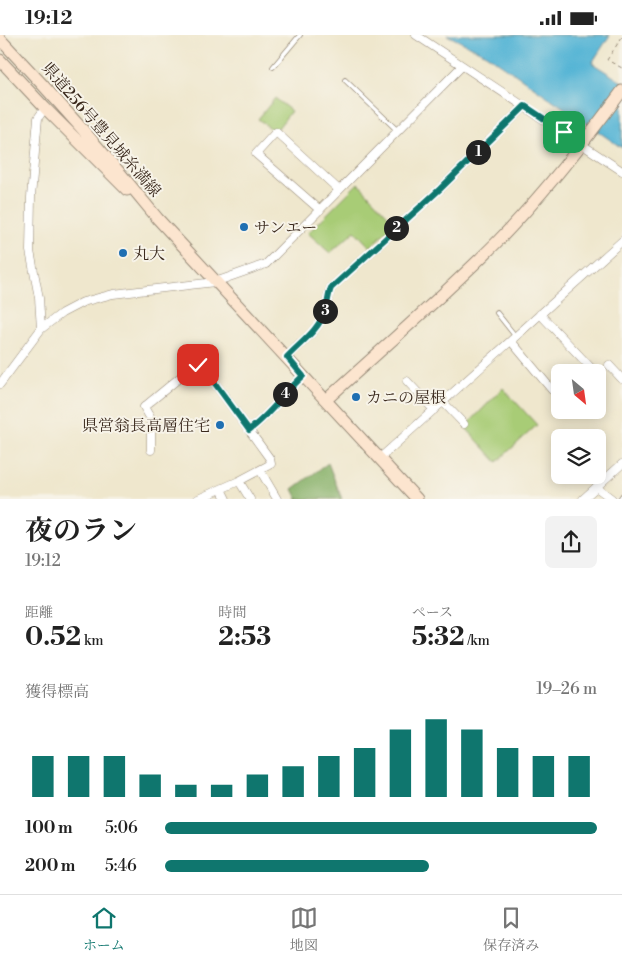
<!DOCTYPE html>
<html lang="ja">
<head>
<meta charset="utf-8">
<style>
  body { margin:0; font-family:"Libre Bodoni","Noto Serif JP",serif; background:#f2f2f2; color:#222; height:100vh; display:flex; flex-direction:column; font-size:19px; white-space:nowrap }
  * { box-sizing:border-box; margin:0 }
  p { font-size:16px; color:#767676 }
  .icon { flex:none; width:28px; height:28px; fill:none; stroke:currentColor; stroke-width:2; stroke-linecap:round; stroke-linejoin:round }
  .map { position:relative; height:464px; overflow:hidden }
  .side { display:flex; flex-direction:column; background:#fff; flex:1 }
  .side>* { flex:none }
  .needle { width:32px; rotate:151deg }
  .tools { position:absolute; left:551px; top:329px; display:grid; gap:10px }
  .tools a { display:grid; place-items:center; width:55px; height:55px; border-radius:8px; background:#fff; box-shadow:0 2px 12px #0003; font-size:25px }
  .pin { position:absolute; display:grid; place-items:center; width:42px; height:42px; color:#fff; margin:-21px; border-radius:10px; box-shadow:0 2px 8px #0006 }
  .km { position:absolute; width:25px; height:25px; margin:-12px; border-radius:50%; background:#222; color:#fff; font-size:14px; line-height:25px; text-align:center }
  .round { display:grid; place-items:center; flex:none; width:52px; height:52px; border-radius:8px; background:#f2f2f2 }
  .headline { display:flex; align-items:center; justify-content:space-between; height:85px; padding:0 25px }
  h1 { font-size:28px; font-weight:700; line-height:38px }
  .stats { display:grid; grid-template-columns:repeat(3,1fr); gap:8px; height:85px; padding:5px 25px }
  .stats div { display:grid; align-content:center }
  .stats b { font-size:25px; font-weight:700 }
  .stats small { font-size:14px; font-weight:400 }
  .stats p { font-size:14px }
  .chart { height:140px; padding:10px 25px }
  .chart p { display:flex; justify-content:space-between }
  .chart svg { width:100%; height:90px; margin-top:5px; stroke:#0f766e; stroke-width:6 }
  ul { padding:0 25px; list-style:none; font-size:16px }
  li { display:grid; grid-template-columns:80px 60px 1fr; align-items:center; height:38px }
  li i { height:12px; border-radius:6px; background:#0f766e }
  .status { display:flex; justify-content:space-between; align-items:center; height:35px; padding:0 25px; background:#fff; direction:ltr }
  .status svg { height:14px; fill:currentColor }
  .tab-bar { display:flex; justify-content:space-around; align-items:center; height:70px; border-top:1px solid #e0e0e0; background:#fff; font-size:14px; color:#767676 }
  .tab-bar a { display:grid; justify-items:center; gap:2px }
  .tab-bar .on { color:#0f766e }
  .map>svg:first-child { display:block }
</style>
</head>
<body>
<div class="status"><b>19:12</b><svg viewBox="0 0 49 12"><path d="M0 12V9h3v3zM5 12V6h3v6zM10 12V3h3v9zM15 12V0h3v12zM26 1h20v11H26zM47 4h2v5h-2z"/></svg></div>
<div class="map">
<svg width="622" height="464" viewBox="0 0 622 464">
  <rect width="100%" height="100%" fill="#f7f3e8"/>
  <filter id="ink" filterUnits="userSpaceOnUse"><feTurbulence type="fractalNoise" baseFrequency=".02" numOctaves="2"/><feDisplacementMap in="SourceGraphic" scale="10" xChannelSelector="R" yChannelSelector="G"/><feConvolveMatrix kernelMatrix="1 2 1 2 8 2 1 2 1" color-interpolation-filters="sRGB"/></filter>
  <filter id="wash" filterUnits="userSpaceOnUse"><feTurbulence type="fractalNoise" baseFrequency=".0096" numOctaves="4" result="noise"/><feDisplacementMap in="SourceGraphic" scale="20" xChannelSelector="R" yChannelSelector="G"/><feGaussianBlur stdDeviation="1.12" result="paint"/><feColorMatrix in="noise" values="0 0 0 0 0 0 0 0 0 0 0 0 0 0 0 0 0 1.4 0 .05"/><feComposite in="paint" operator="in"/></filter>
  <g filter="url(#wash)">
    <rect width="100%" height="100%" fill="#efe7cd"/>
    <!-- green -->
    <path fill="#a8cc76" stroke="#727b4a" d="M 275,63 L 291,76 L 275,97 L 258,84 Z
      M 358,148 L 395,188 L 370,212 L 355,196 L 330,218 L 308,198 Z
      M 503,353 L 537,390 L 497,427 L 465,392 Z"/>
    <!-- forest -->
    <path fill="#86b067" stroke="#606d42" d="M 328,428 L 342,464 L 298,464 L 293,454 Z"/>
    <!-- water -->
    <path fill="#57b5d5" stroke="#49707a" d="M 447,0 L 610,0 L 592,28 L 622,47 L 622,113 L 486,19 Z"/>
  </g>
  <g filter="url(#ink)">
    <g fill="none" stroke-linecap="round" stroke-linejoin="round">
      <defs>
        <path id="lane" d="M 273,32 L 300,0
          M 345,45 L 399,97
          M 497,278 L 516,302
          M 620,464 L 622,461"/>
        <path id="street" d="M 416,0 L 622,136
          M 320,175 L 256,119 L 276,97 L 339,155
          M 540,279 L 593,335
          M 41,294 L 39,263 L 30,216 L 31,162 L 38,83 L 45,73
          M 511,306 L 552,355
          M 287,322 C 300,308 319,295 325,276 C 328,269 328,260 331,253 L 440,154 L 525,71
          M 609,330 L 622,344
          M 407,346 L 434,375
          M 0,349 L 41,294 L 62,278 L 83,267 L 113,259 L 215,247 L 266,229 L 462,31
          M 443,367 L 464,389
          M 151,415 L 151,384 L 144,372 L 195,330 L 201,330 L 203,332 L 249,395
          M 380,423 L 622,206
          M 260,435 L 277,464
          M 592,440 L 600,449
          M 239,446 L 250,464
          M 596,452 L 612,464
          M 221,454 L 226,464
          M 198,464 L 239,446 L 271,429 L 270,424 L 249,395 C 270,380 284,358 303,341
          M 583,464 L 622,429"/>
        <path id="secondary" d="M 0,4 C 55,62 108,122 158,184 L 417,464
          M 0,25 L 45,73 L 127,155
          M 326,365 C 383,313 442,262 496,208 C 542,161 583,109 622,56"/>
      </defs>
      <!-- lane casing -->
      <use href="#lane" stroke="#958876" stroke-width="5.5"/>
      <!-- street casing -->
      <use href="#street" stroke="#958876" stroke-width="9"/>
      <!-- secondary casing -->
      <use href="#secondary" stroke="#958876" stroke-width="13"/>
      <!-- path -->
      <path stroke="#958876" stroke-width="1" stroke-dasharray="4 4" stroke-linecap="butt" d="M 622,2 L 607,25 L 622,33"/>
      <!-- lane -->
      <use href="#lane" stroke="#fff" stroke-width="4"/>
      <!-- street -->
      <use href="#street" stroke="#fff" stroke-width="8"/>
      <!-- secondary -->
      <use href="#secondary" stroke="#fce5cf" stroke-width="11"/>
    </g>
  </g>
  <g fill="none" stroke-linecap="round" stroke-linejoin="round" filter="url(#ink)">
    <defs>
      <path id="route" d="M 198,330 L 203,332 L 249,395 C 270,380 284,358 303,341 L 287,322 C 300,308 319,295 325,276 C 328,269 328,260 331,253 L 440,154 L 525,71 L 564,97"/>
    </defs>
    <!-- route casing -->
    <use href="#route" stroke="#fff" stroke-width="10"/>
    <!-- route -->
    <use href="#route" stroke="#0f766e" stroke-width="6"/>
  </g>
  <!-- markers -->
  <g fill="#1f6fb2" stroke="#f7f3e8" stroke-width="2">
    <circle cx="244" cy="192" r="5"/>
    <circle cx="123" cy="218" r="5"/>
    <circle cx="356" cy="362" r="5"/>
    <circle cx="220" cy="390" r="5"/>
  </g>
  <g text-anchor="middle" stroke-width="4" stroke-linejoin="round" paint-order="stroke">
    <!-- street labels -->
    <g font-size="16" fill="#3b2a1e" stroke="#f7f3e8">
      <text transform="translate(102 94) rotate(49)" y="6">県道256号豊見城糸満線</text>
    </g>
    <!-- poi labels -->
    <g font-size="16" fill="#3b2a1e" stroke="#f7f3e8" text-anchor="start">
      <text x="254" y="198">サンエー</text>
      <text x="133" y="224">丸大</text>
      <text x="366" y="368">カニの屋根</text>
      <text x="210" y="396" text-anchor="end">県営翁長高層住宅</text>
    </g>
  </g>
</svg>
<div class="tools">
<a><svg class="needle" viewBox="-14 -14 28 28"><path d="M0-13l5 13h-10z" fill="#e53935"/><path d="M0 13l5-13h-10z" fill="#767676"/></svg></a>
<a><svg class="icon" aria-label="layers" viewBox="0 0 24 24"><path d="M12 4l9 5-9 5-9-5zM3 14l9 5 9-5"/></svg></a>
</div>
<div class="pin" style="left:564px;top:97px;background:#1e9e55"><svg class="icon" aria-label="arrive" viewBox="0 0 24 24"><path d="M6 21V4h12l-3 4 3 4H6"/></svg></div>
<div class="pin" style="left:198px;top:330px;background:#d93025"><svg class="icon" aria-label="check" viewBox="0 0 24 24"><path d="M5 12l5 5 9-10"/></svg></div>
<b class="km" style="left:478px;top:117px">1</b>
<b class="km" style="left:396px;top:193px">2</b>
<b class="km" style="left:325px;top:276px">3</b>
<b class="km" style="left:285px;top:359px">4</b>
</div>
<section class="side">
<div class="headline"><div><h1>夜のラン</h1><p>19:12</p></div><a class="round"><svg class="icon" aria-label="share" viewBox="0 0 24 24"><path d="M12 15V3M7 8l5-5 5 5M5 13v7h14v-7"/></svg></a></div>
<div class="stats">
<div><p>距離</p><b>0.52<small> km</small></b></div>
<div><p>時間</p><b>2:53</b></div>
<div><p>ペース</p><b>5:32<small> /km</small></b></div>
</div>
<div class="chart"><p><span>獲得標高</span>19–26 m</p>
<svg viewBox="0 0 160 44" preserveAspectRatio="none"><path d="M5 44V24M15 44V24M25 44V24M35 44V33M45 44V38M55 44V38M65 44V33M75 44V29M85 44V24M95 44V20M105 44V11M115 44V6M125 44V11M135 44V20M145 44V24M155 44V24"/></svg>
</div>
<ul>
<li><b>100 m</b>5:06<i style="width:100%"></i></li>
<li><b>200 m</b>5:46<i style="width:61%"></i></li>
</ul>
</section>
<nav class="tab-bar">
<a class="on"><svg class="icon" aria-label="home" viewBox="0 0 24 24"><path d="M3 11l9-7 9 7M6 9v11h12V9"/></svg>ホーム</a>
<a><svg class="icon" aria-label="map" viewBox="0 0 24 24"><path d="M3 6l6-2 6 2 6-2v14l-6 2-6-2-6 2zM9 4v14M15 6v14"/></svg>地図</a>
<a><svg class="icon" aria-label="saved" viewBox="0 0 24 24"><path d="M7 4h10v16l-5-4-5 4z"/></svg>保存済み</a>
</nav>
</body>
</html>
